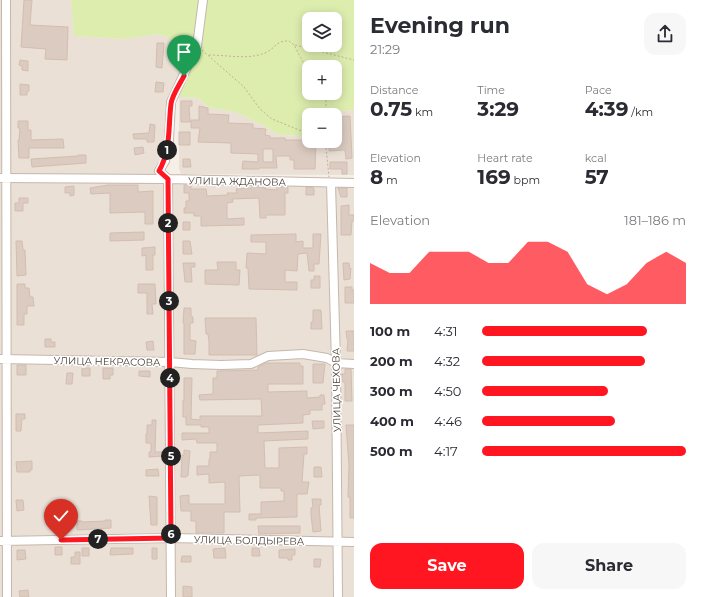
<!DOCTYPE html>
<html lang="en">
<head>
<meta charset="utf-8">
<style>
  body { margin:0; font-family:Montserrat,sans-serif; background:#f7f7f7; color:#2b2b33; height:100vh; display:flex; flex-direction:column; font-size:15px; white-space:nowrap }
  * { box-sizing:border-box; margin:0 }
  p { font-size:13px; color:#7c7c81 }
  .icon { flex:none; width:22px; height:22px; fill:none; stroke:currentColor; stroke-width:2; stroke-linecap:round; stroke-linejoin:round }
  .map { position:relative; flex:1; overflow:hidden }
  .side { display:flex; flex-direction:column; background:#fff; width:348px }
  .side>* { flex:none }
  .buttons { position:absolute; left:302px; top:12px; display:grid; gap:8px }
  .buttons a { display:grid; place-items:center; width:40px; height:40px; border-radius:8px; background:#fff; box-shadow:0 2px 10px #0003; font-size:20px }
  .pin { position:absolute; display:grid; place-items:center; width:34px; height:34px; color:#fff; margin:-41px -17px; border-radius:50% 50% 50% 0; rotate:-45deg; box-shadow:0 0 4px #0007 }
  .pin .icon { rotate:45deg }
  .km { position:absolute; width:20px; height:20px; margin:-10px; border-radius:50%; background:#222; color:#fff; font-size:11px; line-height:20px; text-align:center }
  .round { display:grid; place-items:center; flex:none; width:42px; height:42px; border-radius:12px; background:#f7f7f7 }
  .headline { display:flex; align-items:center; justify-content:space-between; height:68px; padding:0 16px }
  h1 { font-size:22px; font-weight:700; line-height:30px }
  .stats { display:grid; grid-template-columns:repeat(3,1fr); gap:6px; height:68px; padding:4px 16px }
  .stats div { display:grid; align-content:center }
  .stats b { font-size:20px; font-weight:700 }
  .stats small { font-size:11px; font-weight:400 }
  .stats p { font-size:11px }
  .chart { height:112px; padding:8px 16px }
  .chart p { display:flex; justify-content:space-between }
  .chart svg { width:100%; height:72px; margin-top:4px; fill:#ff1621; opacity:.7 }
  .action { display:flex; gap:8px; margin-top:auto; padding:8px 16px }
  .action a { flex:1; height:46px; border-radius:12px; background:#ff1621; color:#fff; font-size:16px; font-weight:700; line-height:46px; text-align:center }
  .action a+a { background:#f7f7f7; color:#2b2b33 }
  ul { padding:0 16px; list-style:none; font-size:13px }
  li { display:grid; grid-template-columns:64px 48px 1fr; align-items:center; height:30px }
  li i { height:10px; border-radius:5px; background:#ff1621 }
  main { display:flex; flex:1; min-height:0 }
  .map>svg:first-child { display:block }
</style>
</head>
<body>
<main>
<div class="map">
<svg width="354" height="597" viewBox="0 0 354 597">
  <rect width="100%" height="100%" fill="#f5efe8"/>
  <!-- residential -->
  <path fill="#eae0d6" d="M 0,0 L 71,0 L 74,36 L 125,39 L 159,34 L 192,48 L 178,79 L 163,173 L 195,179 L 354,180 L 354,597 L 0,597 Z
    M 179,97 L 199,98 L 208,107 L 235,112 L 265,126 L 277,134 L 309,137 L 309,141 L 335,141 L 335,115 L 325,115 L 325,112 L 354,110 L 354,175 L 181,174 L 179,168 Z"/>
  <!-- green -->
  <path fill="#ddedae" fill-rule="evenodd" d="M 71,0 L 201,0 L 192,48 L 159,34 L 125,39 L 74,36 Z
    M 207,0 L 354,0 L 354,110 L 325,112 L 325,115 L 309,115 L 309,137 L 277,134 L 265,126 L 235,112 L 208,107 L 199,98 L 179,97 L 198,53 L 204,29 ZM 309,19 L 335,19 L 335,45 L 309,45 ZM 309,67 L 335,67 L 335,93 L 309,93 Z"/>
  <!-- building -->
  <path fill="#dbcbc0" stroke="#d3beaf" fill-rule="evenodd" d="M 24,0 L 32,0 L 30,25 L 68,27 L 67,60 L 45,59 L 46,49 L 21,47 Z
    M 157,43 L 164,43 L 162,68 L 156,67 Z
    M 20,60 L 28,61 L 28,71 L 22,70 L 22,66 L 19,65 Z
    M 156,82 L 164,83 L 163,92 L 155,92 Z
    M 20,84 L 29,85 L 29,91 L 27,91 L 27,95 L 20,95 Z
    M 181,101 L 192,101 L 192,106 L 189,106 L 190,122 L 181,122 Z
    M 199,106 L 208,108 L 208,114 L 229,115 L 228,123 L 253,124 L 253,128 L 266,129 L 265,135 L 270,136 L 270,138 L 285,138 L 285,140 L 309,140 L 309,141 L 316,141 L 315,169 L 294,169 L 294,160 L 290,160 L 290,156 L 276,156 L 277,168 L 259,168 L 259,169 L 242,169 L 243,161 L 258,162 L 258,154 L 231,153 L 231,143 L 198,142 L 200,128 L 191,128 L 191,120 L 199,120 ZM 263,149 L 273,149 L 273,162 L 264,162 L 264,161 L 263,161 Z
    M 350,116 L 352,158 L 346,159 L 345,150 L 329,151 L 329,141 L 335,141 L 335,117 Z
    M 18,121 L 28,121 L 28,130 L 31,130 L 31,140 L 63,139 L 64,148 L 29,148 L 29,158 L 19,158 L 18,140 L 19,140 L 20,128 L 18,128 Z
    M 150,124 L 155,125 L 154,142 L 147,142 L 147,139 L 134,139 L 133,134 L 149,133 Z
    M 179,132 L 190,132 L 190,145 L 179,145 Z
    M 143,147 L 144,153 L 135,155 L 134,148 Z
    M 78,155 L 86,155 L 86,163 L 32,167 L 31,159 L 78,156 Z
    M 183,159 L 190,159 L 191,167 L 183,167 Z
    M 330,162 L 347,162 L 347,174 L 342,174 L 342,169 L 330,169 Z
    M 108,185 L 138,185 L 138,192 L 153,191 L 153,224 L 145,224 L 145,212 L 110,213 L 110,193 L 91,194 L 90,188 Z
    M 184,185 L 191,185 L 191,189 L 206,189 L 207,196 L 228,195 L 227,193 L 237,193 L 236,189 L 252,188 L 252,186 L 266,188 L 265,189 L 277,190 L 277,187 L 288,187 L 288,193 L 285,193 L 285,215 L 266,215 L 266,218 L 260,218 L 259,198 L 232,199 L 233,202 L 227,203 L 227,219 L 244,218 L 244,225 L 201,226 L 201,216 L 194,216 L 194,213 L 184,213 L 184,208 L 186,208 L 186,201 L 189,201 L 189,193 L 184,193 Z
    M 74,186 L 74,195 L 70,196 L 70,193 L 65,193 L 65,187 Z
    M 306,187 L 314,188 L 314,195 L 306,195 Z
    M 338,188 L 347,188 L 347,197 L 341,197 Z
    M 19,198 L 28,198 L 28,203 L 23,203 L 23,211 L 15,211 L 15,203 L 19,203 Z
    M 349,205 L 349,215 L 354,215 L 354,221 L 352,221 L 351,235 L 341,235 L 341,206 Z
    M 183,222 L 190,222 L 190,230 L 183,230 Z
    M 144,232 L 144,240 L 110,241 L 110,233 Z
    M 296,234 L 296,242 L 303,241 L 303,248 L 313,248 L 313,234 L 321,234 L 319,264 L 314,264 L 314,271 L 309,271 L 307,253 L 298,254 L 297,271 L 285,270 L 285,282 L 297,282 L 297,290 L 249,289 L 248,268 L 246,268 L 247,253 L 266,254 L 266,242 L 251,242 L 251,235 Z
    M 16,241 L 22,241 L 23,250 L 25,250 L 26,275 L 17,276 Z
    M 183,241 L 190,241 L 192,254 L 183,254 Z
    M 155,247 L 155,255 L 153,255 L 153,270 L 146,270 L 146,255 L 142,256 L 142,248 Z
    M 217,262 L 236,262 L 236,270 L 240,270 L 239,285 L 205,284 L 205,270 L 218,270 Z
    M 183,263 L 195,263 L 195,267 L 191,267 L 192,282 L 185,282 Z
    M 343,263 L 349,263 L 350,269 L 351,268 L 350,279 L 344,280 Z
    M 314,276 L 320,276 L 320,288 L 311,288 L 311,280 L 314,280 Z
    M 17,284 L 25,284 L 25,288 L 29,288 L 30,297 L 33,297 L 34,306 L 27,306 L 27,314 L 24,314 L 24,325 L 17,325 Z
    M 138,284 L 155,284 L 156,304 L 152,304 L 153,314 L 147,314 L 147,293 L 138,293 Z
    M 345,287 L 352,287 L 352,290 L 354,290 L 354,303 L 345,303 Z
    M 184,308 L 191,308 L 191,316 L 193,317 L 193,323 L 190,323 L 190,340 L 196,341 L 195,354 L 184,354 L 184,323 L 183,323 Z
    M 313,310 L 321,310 L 322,329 L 311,329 L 311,322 L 313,322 Z
    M 205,318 L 256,318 L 257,355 L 209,355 L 209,342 L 208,334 L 206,334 Z
    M 346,331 L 354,331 L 354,351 L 347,351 L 348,339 L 347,339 Z
    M 45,339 L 51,339 L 51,342 L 55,342 L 55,347 L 45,347 Z
    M 153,341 L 154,350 L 147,350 L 146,342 Z
    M 266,363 L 300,363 L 300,366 L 303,366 L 303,384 L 268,384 L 268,392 L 307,391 L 307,398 L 320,397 L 320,395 L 324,395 L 325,404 L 322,404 L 322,410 L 310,410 L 310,414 L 303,415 L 303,423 L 258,425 L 258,433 L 308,431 L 308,439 L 264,441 L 265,468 L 279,468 L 279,448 L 307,447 L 307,454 L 304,454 L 302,482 L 309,482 L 307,494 L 297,494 L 297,517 L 256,518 L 256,520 L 249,520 L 249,514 L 261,514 L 261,502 L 284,501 L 284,491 L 281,491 L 281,488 L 260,488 L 260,475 L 239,476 L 240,512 L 224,512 L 224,533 L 196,533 L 196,521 L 191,521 L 191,511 L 181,511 L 180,496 L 189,495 L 189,504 L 225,504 L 225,482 L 209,483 L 209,474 L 197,475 L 197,466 L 209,466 L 209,459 L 210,459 L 210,452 L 217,452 L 217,443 L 197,443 L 196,439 L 182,440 L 182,433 L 209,433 L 209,427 L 201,427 L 201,425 L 186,425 L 186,417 L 183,417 L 183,400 L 184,401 L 184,378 L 192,378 L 191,419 L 200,420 L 200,416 L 262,416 L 261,399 L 200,400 L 199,395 L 213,394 L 213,378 L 217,378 L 217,371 L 258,370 L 258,367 Z
    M 313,364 L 325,364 L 323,383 L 313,383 Z
    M 17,365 L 26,365 L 26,375 L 17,375 Z
    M 82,368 L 90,368 L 90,376 L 82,376 Z
    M 103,368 L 113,368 L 113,375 L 110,375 L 110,379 L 103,379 Z
    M 345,369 L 351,369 L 352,401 L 345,401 L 345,382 L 342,382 L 342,374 L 345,374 Z
    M 139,371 L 150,371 L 150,377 L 139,376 Z
    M 67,373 L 73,373 L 72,384 L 66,384 Z
    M 16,414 L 25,414 L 25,419 L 22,419 L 21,431 L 16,431 Z
    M 152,420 L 156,420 L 155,452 L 164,452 L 164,456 L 149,457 L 149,452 L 151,452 L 151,443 L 146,443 L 146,434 L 147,434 L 147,425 L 152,425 Z
    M 312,421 L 324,421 L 324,428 L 313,429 Z
    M 346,425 L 354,425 L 354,518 L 350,518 L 350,497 L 348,497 L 349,465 Z
    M 184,450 L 190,451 L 188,476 L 186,476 L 186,477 L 181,477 L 182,455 L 184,455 Z
    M 32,461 L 32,470 L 29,470 L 30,472 L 17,472 L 16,462 Z
    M 314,467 L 321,467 L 322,477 L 314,477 Z
    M 158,469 L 159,476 L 146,476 L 146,470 Z
    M 149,496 L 157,497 L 157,525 L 151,525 Z
    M 312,499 L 321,499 L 321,505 L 319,505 L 321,531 L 313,532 L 311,515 L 311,508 L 313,507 Z
    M 16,500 L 23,500 L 24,510 L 17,511 Z
    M 105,520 L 111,520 L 111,528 L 77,530 L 77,521 L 82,521 L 82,522 L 105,521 Z
    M 258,526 L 300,526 L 300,533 L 259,534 Z
    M 55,547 L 62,547 L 62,555 L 55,555 Z
    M 82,548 L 89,548 L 89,556 L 82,556 Z
    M 111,548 L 133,548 L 133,554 L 110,555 Z
    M 152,548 L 157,548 L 157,559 L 152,559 Z
    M 225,548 L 226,558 L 214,558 L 213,549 Z
    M 252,548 L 259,548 L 260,556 L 252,556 Z
    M 295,549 L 295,555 L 292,555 L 292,560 L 288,560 L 288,558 L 279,558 L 279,550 Z
    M 17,550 L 25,550 L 26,559 L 17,560 Z
    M 75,552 L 80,552 L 80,564 L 71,564 L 71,557 L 75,557 Z
    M 182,556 L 191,556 L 191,562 L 181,562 Z
    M 314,559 L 321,559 L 320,567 L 314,567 Z
    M 183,586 L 192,587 L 192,597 L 183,597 Z
    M 28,590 L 29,597 L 20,597 L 19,591 Z"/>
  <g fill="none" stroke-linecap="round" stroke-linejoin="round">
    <defs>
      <path id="minor" d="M 6,0 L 7,597
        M 0,178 L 168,179 L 354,183
        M 331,183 L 336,363 L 338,597
        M 0,359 L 170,362 L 192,364 L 221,365 L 251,364 L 268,356 L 303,354 L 327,358 L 336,363 L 354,364
        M 0,541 L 171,538 L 354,542
        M 171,597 L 168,179 L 159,171 L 165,161 L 169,140 L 171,102 L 197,46 L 203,0"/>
    </defs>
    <!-- minor casing -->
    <use href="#minor" stroke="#c5b7ad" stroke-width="10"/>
    <!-- path -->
    <path stroke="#c5ad9a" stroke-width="1" stroke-dasharray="2 2" stroke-linecap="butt" d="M 295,45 L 354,60
      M 202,50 L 244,87 L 260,109 L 272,119 L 309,134
      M 209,55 C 228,55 247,60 265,53 C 275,49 276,40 289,41 L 294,45 L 309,73
      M 323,93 L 326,98 L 326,115
      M 322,141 L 326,147 L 329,177
      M 326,141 L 326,146"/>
    <!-- minor -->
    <use href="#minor" stroke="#fff" stroke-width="8"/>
  </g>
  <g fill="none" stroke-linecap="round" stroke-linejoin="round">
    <defs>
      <path id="route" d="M 61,540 L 171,538 L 168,179 L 159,171 C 171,150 168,128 171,104 C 172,95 180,84 184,76"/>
    </defs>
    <!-- route casing -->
    <use href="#route" stroke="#fff" stroke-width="8"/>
    <!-- route -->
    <use href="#route" stroke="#ff1621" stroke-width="5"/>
  </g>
  <g text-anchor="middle" stroke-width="3" stroke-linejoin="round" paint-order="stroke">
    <!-- street labels -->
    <g font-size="10" fill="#4a3e36" stroke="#fff">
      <text transform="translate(237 181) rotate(1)" y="4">УЛИЦА ЖДАНОВА</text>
      <text transform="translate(107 361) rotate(1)" y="4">УЛИЦА НЕКРАСОВА</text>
      <text transform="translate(336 390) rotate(-91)" y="4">УЛИЦА ЧЕХОВА</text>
      <text transform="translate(249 540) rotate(1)" y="4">УЛИЦА БОЛДЫРЕВА</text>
    </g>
  </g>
</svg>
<div class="buttons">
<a><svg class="icon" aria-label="layers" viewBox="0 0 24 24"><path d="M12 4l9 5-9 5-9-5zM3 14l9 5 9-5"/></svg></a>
<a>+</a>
<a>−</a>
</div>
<div class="pin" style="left:184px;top:76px;background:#1e9e55"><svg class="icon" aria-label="arrive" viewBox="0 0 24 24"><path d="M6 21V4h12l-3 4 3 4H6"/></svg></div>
<div class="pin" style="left:61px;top:540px;background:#d93025"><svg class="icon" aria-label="check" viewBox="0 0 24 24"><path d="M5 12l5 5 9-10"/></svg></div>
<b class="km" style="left:167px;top:150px">1</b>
<b class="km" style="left:168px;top:223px">2</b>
<b class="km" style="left:169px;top:301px">3</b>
<b class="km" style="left:170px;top:378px">4</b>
<b class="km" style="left:171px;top:456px">5</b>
<b class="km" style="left:171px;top:534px">6</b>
<b class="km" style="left:98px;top:539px">7</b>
</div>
<section class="side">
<div class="headline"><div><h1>Evening run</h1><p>21:29</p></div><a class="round"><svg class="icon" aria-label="share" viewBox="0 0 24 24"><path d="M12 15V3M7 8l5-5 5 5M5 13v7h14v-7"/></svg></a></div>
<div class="stats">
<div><p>Distance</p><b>0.75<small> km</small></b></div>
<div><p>Time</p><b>3:29</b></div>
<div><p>Pace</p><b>4:39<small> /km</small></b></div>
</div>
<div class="stats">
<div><p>Elevation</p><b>8<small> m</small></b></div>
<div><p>Heart rate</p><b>169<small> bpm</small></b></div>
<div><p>kcal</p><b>57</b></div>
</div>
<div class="chart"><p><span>Elevation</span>181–186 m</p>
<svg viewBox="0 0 160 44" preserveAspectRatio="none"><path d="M0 44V19L10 25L20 25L30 12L40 12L50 12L60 19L70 19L80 6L90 6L100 12L110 32L120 38L130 32L140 19L150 12L160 19V44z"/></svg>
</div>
<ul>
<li><b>100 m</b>4:31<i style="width:81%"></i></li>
<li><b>200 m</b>4:32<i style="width:80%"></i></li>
<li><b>300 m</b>4:50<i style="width:62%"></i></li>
<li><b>400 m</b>4:46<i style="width:65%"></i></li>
<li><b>500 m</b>4:17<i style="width:100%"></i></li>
</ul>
<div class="action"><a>Save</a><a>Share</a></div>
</section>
</main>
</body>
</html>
